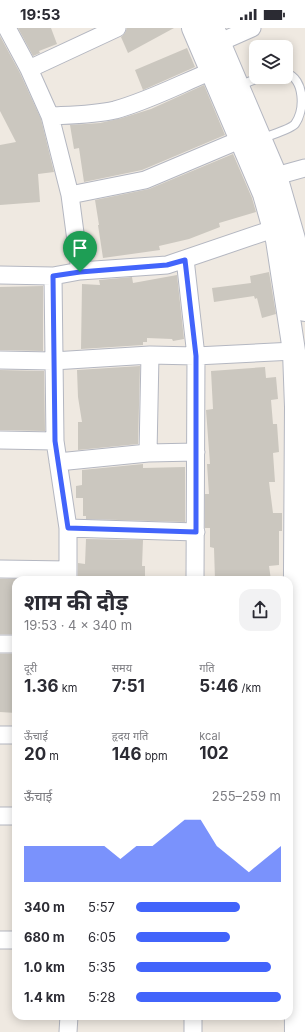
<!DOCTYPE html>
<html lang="hi">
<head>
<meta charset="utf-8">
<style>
  body { margin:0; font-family:Inter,"Noto Sans Devanagari",sans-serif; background:#f2f2f3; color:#2b2b33; height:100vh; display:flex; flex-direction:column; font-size:15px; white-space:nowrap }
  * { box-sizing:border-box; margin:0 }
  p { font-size:13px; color:#7c7c81 }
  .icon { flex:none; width:22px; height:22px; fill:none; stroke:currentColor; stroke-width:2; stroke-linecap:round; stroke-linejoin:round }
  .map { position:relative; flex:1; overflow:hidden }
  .details { position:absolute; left:12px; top:548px; width:281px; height:444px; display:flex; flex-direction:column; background:#fff; border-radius:12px; box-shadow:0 2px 10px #0003 }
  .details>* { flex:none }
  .controls { position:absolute; left:249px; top:12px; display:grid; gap:8px }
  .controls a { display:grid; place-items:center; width:44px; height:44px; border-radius:8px; background:#fff; box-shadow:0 2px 10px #0003; font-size:20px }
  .pin { position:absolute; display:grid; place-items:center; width:34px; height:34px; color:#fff; margin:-41px -17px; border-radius:50% 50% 50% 0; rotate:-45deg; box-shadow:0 0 4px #0007 }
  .pin .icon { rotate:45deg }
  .round { display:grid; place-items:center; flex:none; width:42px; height:42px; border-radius:12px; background:#f2f2f3 }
  .head { display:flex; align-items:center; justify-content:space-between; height:68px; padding:0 12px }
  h1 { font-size:22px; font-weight:700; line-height:30px }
  .figures { display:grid; grid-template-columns:repeat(3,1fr); gap:6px; height:68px; padding:4px 12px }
  .figures div { display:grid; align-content:center }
  .figures b { font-size:17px; font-weight:700 }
  .figures small { font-size:11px; font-weight:400 }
  .figures p { font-size:11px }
  .chart { height:112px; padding:8px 12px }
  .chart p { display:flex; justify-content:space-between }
  .chart svg { width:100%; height:72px; margin-top:4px; fill:#4264fb; opacity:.7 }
  ul { padding:0 12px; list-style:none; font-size:13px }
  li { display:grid; grid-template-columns:64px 48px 1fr; align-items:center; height:30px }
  li i { height:10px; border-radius:5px; background:#4264fb }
  .status { display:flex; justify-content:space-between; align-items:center; height:28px; padding:0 20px; background:#fff; direction:ltr }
  .status svg { height:11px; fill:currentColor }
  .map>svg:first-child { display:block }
</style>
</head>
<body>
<div class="status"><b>19:53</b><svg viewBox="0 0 49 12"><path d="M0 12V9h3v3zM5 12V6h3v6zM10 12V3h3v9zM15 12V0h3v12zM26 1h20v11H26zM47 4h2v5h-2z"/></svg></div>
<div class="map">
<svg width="305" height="1004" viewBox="0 0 305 1004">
  <rect width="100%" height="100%" fill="#efe9e1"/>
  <!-- building -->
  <path fill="#cbc7bf" d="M 18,0 L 51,0 L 57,16 L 39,23 L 40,25 L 33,28 Z
    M 127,0 L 174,0 L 128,25 L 121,9 L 125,5 Z
    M 0,8 L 20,45 L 41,91 L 54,144 L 38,146 L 40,174 L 0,177 L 0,117 L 16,114 L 0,83 Z
    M 187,20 L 195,39 L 143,62 L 135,42 Z
    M 204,57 L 225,107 L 142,142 L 84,154 L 79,120 L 74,121 L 70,97 L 100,95 L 122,90 L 151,81 Z
    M 233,126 L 252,170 L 256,184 L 219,195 L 220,199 L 189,211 L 159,218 L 160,222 L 103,230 L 98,197 L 99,197 L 95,172 L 149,161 Z
    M 269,244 L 276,286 L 262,290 L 257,270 L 255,271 L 254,268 L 214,274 L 212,260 L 251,255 L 250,248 Z
    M 177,247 L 184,311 L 173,313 L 172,311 L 147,310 L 147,314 L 143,314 L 143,317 L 81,321 L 82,256 L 100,257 L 99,252 L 132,249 L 133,255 Z
    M 43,258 L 43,323 L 0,322 L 0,259 Z
    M 140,338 L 138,416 L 78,422 L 78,394 L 82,394 L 78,369 L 77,342 Z
    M 265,339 L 266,350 L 276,349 L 278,371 L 271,372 L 273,396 L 277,396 L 279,424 L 273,425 L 275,454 L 269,454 L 273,485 L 282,485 L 282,503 L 279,503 L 279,537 L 269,538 L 271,552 L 215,552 L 214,520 L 210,519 L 210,500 L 205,500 L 205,466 L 209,466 L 207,436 L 210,436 L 206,382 L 213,381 L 211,343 Z
    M 0,342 L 44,343 L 45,403 L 0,402 Z
    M 143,436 L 143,440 L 185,439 L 185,494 L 86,491 L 86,488 L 83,488 L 83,470 L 76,470 L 76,458 L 82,457 L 82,442 Z
    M 86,511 L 143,512 L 142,538 L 145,538 L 145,552 L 78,552 L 78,535 L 85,536 Z
    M 0,551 L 16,551 L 16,606 L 0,606 Z
    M 0,626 L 16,626 L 16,685 L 0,684 Z"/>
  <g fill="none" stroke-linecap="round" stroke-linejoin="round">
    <defs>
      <path id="lane" d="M 238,58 L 261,49
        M 261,111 C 269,107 290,102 295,96 C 305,82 305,51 286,45"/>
      <path id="street" d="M 7,0 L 29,41 L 50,88 L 70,167 L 80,243
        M 209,19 L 252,0
        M 29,41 L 117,0
        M 50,88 C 71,87 94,87 115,82 C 148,73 180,56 212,43
        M 276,148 L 305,140
        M 70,167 L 145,152 L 242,111
        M 185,231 L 196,328 L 195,552
        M 0,247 L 53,248 L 80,243 L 167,237 L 285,197
        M 53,248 L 55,413 L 68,500 L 68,552
        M 0,332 L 53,333 L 150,327 L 196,328 L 294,323
        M 0,412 L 55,413
        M 148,425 L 150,327
        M 58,434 L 148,425 L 196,424
        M 68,500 L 196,504
        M 0,541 L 68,542
        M 0,616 L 16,616
        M 0,707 L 16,707
        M 0,788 L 16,788
        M 0,912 L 16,912
        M 68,1004 L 69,988
        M 193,1004 L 193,988"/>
      <path id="secondary" d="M 193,0 L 264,166 L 277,212 L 294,323 L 296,379 L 294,705 L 296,1004
        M 213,0 L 276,148 L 294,211 L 305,282"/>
    </defs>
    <!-- lane casing -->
    <use href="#lane" stroke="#b4b7c1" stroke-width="10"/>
    <!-- street casing -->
    <use href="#street" stroke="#b4b7c1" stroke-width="19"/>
    <!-- secondary casing -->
    <use href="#secondary" stroke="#b4b7c1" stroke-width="24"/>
    <!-- lane -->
    <use href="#lane" stroke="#fff" stroke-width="8"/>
    <!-- street -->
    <use href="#street" stroke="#fff" stroke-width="17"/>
    <!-- secondary -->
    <use href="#secondary" stroke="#fff" stroke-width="22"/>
  </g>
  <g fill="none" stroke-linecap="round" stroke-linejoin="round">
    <defs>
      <path id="route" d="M 185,232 L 196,328 L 196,504 L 68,500 L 55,413 L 53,248 L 80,244 L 167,237 Z"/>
    </defs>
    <!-- route casing -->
    <use href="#route" stroke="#fff" stroke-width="8"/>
    <!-- route -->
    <use href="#route" stroke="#4264fb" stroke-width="5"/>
  </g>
</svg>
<div class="controls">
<a><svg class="icon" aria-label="layers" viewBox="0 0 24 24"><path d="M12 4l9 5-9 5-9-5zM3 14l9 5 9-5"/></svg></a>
</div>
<div class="pin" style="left:80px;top:244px;background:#1e9e55"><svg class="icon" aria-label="arrive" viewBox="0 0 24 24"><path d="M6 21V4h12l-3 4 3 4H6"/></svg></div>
<section class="details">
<div class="head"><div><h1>शाम की दौड़</h1><p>19:53 · 4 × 340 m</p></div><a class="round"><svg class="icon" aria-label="share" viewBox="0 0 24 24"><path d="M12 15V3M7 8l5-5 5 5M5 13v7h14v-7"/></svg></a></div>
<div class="figures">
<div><p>दूरी</p><b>1.36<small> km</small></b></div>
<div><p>समय</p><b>7:51</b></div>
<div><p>गति</p><b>5:46<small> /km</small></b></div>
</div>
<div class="figures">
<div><p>ऊँचाई</p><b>20<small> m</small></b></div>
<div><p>हृदय गति</p><b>146<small> bpm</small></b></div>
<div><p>kcal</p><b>102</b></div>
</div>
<div class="chart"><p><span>ऊँचाई</span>255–259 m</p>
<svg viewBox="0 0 160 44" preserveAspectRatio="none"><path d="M0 44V22L10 22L20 22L30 22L40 22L50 22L60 30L70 22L80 22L90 14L100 6L110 6L120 22L130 30L140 38L150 30L160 22V44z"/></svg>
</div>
<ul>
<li><b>340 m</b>5:57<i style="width:72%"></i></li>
<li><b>680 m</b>6:05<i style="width:65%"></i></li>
<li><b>1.0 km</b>5:35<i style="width:93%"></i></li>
<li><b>1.4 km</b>5:28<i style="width:100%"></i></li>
</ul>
</section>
</div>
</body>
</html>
